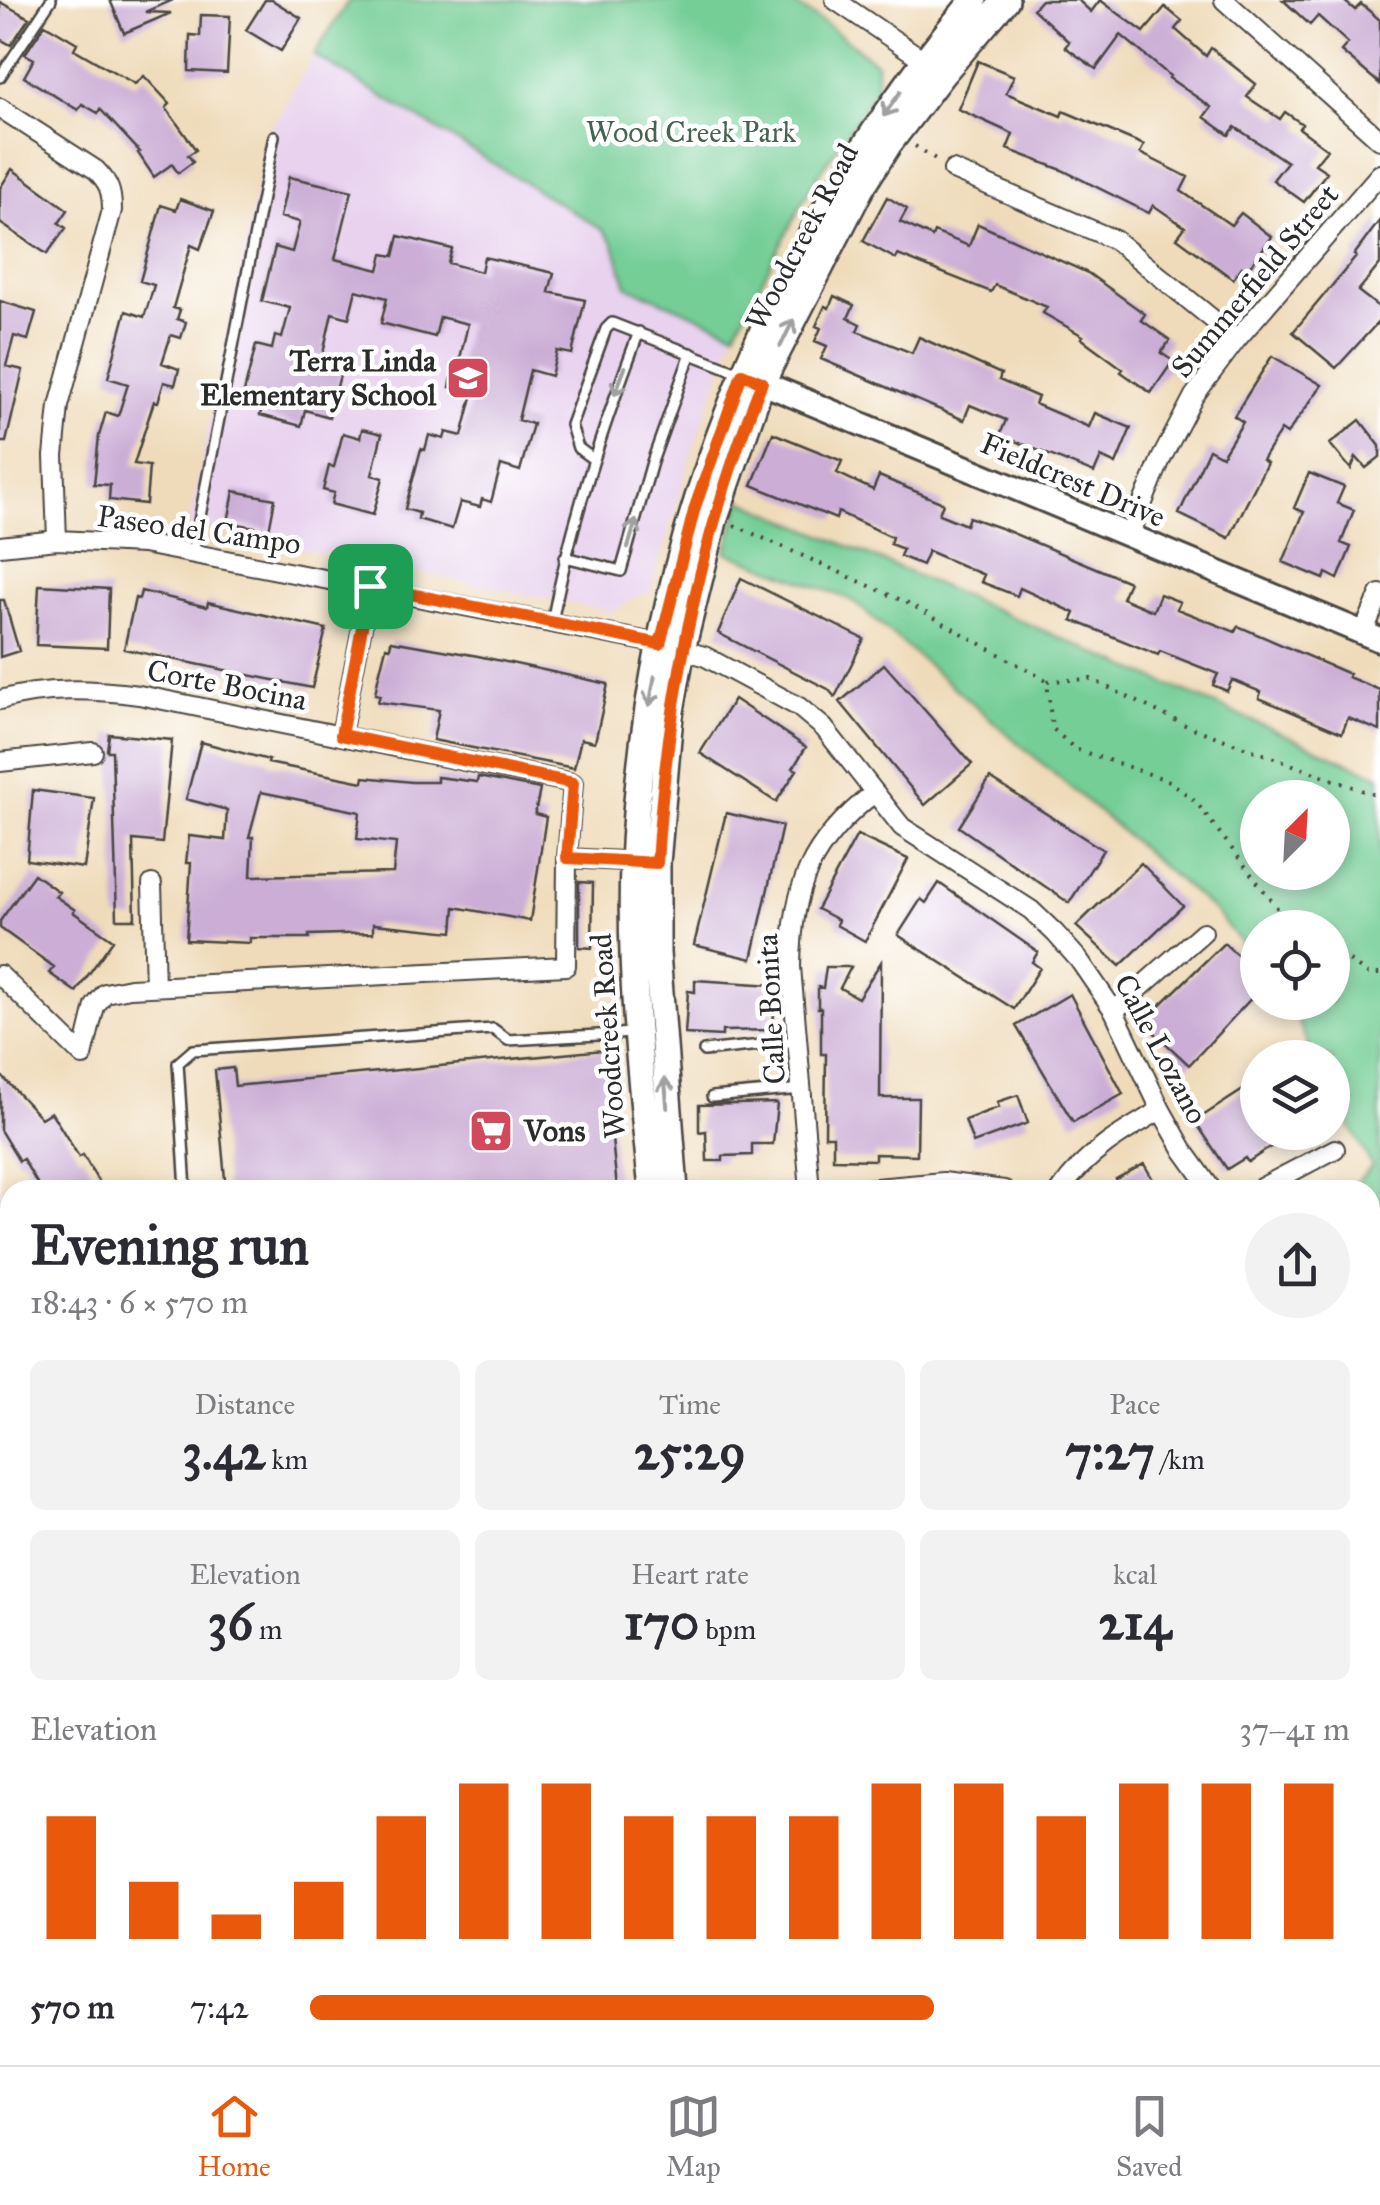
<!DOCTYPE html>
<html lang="en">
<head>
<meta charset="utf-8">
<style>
  body { margin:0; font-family:"IM FELL Great Primer",serif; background:#f2f2f3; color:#2b2b33; height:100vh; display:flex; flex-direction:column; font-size:38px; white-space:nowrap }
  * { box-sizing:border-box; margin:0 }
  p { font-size:32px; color:#7c7c81 }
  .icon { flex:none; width:55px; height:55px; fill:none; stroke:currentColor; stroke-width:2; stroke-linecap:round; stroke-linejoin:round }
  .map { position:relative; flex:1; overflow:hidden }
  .sheet { position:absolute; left:0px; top:1180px; width:1380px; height:885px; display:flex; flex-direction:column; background:#fff; border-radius:30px 30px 0 0; box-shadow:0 5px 15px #0003 }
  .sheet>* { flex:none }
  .needle { width:65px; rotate:24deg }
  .fabs { position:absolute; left:1240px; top:780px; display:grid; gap:20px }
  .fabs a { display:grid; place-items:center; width:110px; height:110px; border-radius:50%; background:#fff; box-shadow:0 5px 15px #0003; font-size:50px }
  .pin { position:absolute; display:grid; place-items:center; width:85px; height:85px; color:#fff; margin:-42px; border-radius:20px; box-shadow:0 5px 15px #0006 }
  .round { display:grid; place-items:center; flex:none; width:105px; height:105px; border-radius:52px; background:#f2f2f3 }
  .head { display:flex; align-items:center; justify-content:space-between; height:170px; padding:0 30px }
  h1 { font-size:55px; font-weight:800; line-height:75px }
  .metrics { display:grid; grid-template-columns:repeat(3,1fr); gap:15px; height:170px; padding:10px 30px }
  .metrics div { display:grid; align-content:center; border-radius:15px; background:#f2f2f3; text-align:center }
  .metrics b { font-size:50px; font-weight:800 }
  .metrics small { font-size:28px; font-weight:400 }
  .metrics p { font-size:28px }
  .chart { height:280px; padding:20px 30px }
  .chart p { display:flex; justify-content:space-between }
  .chart svg { width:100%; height:180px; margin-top:10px; stroke:#ea580c; stroke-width:6 }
  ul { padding:0 30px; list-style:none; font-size:32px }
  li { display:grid; grid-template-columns:160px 120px 1fr; align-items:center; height:75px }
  li i { height:25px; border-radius:12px; background:#ea580c }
  .dock { display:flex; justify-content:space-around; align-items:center; height:140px; border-top:2px solid #e1e1e2; background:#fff; font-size:28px; color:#7c7c81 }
  .dock a { display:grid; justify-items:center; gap:5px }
  .dock .current { color:#ea580c }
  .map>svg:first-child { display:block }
</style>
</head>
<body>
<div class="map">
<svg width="1380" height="2065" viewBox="0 0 1380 2065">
  <rect width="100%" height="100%" fill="#fff"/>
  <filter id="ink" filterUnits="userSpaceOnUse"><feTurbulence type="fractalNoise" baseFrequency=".01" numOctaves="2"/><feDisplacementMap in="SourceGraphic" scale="20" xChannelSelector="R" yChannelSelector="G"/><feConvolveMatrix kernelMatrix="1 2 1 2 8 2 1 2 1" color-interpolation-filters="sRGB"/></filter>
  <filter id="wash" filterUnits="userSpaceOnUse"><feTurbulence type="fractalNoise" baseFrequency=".0048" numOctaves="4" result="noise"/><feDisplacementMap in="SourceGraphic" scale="40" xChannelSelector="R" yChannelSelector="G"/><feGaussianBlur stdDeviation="2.25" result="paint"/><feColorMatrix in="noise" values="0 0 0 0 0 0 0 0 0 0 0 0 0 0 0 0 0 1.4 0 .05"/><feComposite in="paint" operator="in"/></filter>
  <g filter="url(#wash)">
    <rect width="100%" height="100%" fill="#efdbba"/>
    <!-- built -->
    <path fill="#e8d2ee" d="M 314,55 L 603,230 L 613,242 L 627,286 L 735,332 L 692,452 L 649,595 L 641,593 L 613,612 L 189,526 L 267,135 Z"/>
    <!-- green -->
    <path fill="#74ce96" stroke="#507c60" stroke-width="2.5" fill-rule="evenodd" d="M 349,0 L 788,0 L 829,26 L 876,63 L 877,87 L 809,190 L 735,332 L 627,286 L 613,242 L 603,230 L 314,55 Z
      M 741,500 L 1380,776 L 1380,1277 L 1370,1267 L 1370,1190 L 1349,1190 L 1372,1166 L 1333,1094 L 1332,1058 L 1313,1057 L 1291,1003 L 1332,1002 L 1332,928 L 1258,928 L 1257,961 L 1213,910 L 852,600 L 726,552 ZM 1258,798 L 1332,798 L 1332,872 L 1258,872 Z"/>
    <g id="blocks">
      <!-- building -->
      <path fill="#cbadd5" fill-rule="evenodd" d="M 110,0 L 173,0 L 145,12 L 171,13 L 124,33 Z
        M 265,0 L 272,0 L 301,18 L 281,51 L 246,30 Z
        M 1041,0 L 1078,0 L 1091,12 L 1100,0 L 1144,32 L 1165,7 L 1182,21 L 1175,29 L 1206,56 L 1211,48 L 1256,84 L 1247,97 L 1280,119 L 1285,112 L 1302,124 L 1299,128 L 1327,149 L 1315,164 L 1327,172 L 1304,202 L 1273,180 L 1287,162 L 1235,127 L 1229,135 L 1204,117 L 1211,107 L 1169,78 L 1170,76 L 1121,35 L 1096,69 L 1065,47 L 1069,42 L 1033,9 Z
        M 1283,0 L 1343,0 L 1355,10 L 1361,4 L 1380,20 L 1380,84 L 1341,51 L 1348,43 L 1318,16 L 1310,25 Z
        M 0,2 L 29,18 L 11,45 L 0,39 Z
        M 201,15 L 230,16 L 227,73 L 189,71 L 190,35 L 200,36 Z
        M 45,24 L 77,43 L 74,49 L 135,84 L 144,76 L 170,104 L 166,108 L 196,150 L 188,155 L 193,162 L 178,173 L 172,164 L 154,177 L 138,153 L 140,152 L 100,109 L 98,113 L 82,104 L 78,110 L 24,77 L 34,59 L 25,54 Z
        M 978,61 L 1014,76 L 1006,93 L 1061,116 L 1063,111 L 1144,145 L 1140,153 L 1188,177 L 1181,191 L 1231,225 L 1241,213 L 1272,237 L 1246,271 L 1242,267 L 1233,279 L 1177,238 L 1185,227 L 1153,205 L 1149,213 L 1062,170 L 1007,149 L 1013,134 L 958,109 Z
        M 12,169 L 68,210 L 59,223 L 66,228 L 47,254 L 0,223 L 0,188 Z
        M 289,177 L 352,191 L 335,259 L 379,270 L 383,254 L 394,256 L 399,236 L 452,249 L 448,263 L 481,272 L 484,257 L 554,273 L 549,292 L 585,300 L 572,354 L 557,351 L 551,376 L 530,370 L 518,420 L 533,424 L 520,471 L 501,465 L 491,502 L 482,499 L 480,507 L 460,502 L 452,529 L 418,519 L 419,513 L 405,509 L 421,449 L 425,450 L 429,435 L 444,439 L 446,432 L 462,436 L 473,393 L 450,387 L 454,367 L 458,367 L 468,324 L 440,317 L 435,337 L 381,323 L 387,298 L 356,290 L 349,318 L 332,313 L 324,349 L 323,359 L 343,364 L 329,417 L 305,410 L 301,426 L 260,415 L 262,406 L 242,400 L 256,345 L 272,349 L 275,336 L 282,338 L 290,308 L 262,301 L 275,247 L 292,252 L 300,222 L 280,217 Z
        M 887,197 L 907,209 L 900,222 L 932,237 L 934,232 L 969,246 L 978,224 L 1088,273 L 1145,314 L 1141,320 L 1170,340 L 1161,353 L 1173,361 L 1151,393 L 1121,372 L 1123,369 L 1081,338 L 1083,336 L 1043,313 L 1047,307 L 995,285 L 991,292 L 898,255 L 896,259 L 863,241 Z
        M 180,199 L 214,211 L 200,249 L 191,245 L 173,308 L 180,310 L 177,319 L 186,322 L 181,338 L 171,335 L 162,363 L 179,369 L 175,385 L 164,382 L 158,402 L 154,401 L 134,464 L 149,466 L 146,504 L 109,500 L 110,485 L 94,484 L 99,436 L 106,412 L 118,416 L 128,384 L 108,378 L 126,311 L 144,317 L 149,302 L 154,285 L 140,281 L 161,205 L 176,210 Z
        M 1380,220 L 1380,264 L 1358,291 L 1380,308 L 1380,320 L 1336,368 L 1293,332 L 1356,257 L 1354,255 Z
        M 834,296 L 854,305 L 848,318 L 860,324 L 857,331 L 912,353 L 919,337 L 1001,374 L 999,380 L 1038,397 L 1035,404 L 1089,427 L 1095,413 L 1131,428 L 1116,464 L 1101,457 L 1094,473 L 1000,435 L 1006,420 L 970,405 L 964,420 L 821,359 L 827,346 L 815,341 L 821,328 L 816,326 L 825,306 L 829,308 Z
        M 0,301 L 36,312 L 28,340 L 14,336 L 6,366 L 23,370 L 6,442 L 0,442 Z
        M 1272,356 L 1322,385 L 1287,434 L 1281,430 L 1262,460 L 1267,463 L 1229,538 L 1179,514 L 1209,449 L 1222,456 L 1243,422 L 1234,416 Z
        M 1360,420 L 1380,446 L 1380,457 L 1366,468 L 1356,457 L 1351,469 L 1330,444 Z
        M 362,429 L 382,434 L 372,475 L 383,478 L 373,515 L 331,504 L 334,493 L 323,490 L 329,466 L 334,467 L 343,433 L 360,438 Z
        M 773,433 L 842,461 L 837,473 L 873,490 L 879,476 L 943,503 L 939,514 L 966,525 L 969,517 L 1003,529 L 1129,582 L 1122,598 L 1153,611 L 1160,594 L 1180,602 L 1177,609 L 1235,632 L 1238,626 L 1349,674 L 1348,677 L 1380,690 L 1380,731 L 1348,718 L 1342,733 L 1259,698 L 1261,692 L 1232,680 L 1227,691 L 1213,685 L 1218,674 L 1160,651 L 1158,655 L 1072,620 L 1075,613 L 1020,588 L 1017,596 L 981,582 L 984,575 L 928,551 L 922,565 L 900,556 L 903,549 L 890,544 L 892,537 L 838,512 L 836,519 L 752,485 Z
        M 1309,473 L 1344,487 L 1337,503 L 1354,510 L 1341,543 L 1351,547 L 1338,579 L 1326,573 L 1324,579 L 1283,562 L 1304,512 L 1294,508 Z
        M 234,491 L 275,499 L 269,530 L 228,522 Z
        M 741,578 L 864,639 L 835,697 L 828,689 L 718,633 Z
        M 39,585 L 109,589 L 107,648 L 36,645 Z
        M 141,591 L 207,607 L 208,602 L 326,629 L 312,688 L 124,649 L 135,598 L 139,599 Z
        M 0,600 L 4,600 L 19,651 L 0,657 Z
        M 391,641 L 478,656 L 608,684 L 595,742 L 581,739 L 574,768 L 433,740 L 439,710 L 378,702 L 380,695 L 375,694 L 378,679 L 386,647 L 390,648 Z
        M 884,664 L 972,764 L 925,805 L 840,702 Z
        M 734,699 L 806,747 L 793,768 L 797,770 L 776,802 L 700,753 Z
        M 109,734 L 172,740 L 162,843 L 133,840 L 135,919 L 117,919 L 112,751 L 107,751 Z
        M 201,742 L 269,760 L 268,763 L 363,782 L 364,777 L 412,782 L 437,782 L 437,777 L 477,782 L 478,777 L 540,789 L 535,814 L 546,817 L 530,921 L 455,907 L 453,932 L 373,924 L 373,933 L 309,935 L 309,938 L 250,938 L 250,943 L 186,940 L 191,863 L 186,863 L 189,836 L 225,840 L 227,810 L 186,799 ZM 261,792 L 360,812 L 357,839 L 396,843 L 393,873 L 251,876 L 253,837 L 249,837 Z
        M 990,778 L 1103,850 L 1069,903 L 959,827 Z
        M 33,790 L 94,798 L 84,868 L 27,860 Z
        M 726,813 L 782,826 L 752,959 L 694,945 Z
        M 857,835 L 908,859 L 865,941 L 836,925 L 838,920 L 817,909 Z
        M 1141,863 L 1183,906 L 1120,966 L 1076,926 Z
        M 34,874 L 59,892 L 55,896 L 75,910 L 73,912 L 113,940 L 76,992 L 49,973 L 54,967 L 0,928 L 0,921 Z
        M 579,882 L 593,883 L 592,948 L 579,947 Z
        M 939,883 L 1038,952 L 1032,962 L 1040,968 L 1014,1009 L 898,935 L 921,899 L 926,903 Z
        M 1224,943 L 1258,974 L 1258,991 L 1189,1065 L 1143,1022 Z
        M 881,962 L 880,1098 L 918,1098 L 917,1155 L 875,1154 L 875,1160 L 833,1159 L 833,1136 L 825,1136 L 826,1054 L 821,1054 L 821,1008 L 818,1008 L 818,987 L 823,988 L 826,967 L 851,967 L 840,988 L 858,998 Z
        M 695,980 L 773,985 L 774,1030 L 722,1031 L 722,1036 L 685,1034 L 688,991 L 695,992 Z
        M 1070,994 L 1123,1094 L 1073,1122 L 1016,1026 Z
        M 603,1050 L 617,1188 L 226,1190 L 215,1070 L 233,1068 L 235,1086 Z
        M 0,1074 L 41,1118 L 51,1112 L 79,1157 L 83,1155 L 103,1190 L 41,1190 L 23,1159 L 19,1161 L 0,1130 Z
        M 1243,1090 L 1248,1097 L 1258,1090 L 1258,1132 L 1293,1132 L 1248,1162 L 1245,1158 L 1227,1169 L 1195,1121 Z
        M 1018,1095 L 1028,1123 L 973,1143 L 965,1120 L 999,1107 L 997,1102 Z
        M 777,1103 L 773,1144 L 752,1144 L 752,1155 L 723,1156 L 723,1161 L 707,1161 L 706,1131 L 699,1132 L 699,1105 Z
        M 1144,1164 L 1159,1190 L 1123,1190 L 1116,1179 Z"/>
    </g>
  </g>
  <g filter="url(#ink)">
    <use href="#blocks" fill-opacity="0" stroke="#484540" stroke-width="2.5"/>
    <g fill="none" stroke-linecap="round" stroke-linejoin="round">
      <defs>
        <path id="service" d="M 0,77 L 51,0
          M 593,459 L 578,448 L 571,425 L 606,329 L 612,323 L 740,373
          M 193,552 L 274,136
          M 565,557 L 621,571 L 652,462 L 691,353
          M 552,622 C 571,522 603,427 639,332
          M 704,1051 L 798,1041
          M 712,1097 L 802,1089
          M 186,1190 L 178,1063 L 193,1050 L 493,1029 L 508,1040 L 634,1033"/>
        <path id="minor" d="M 835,0 L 934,67
          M 1224,0 L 1380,140
          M 0,108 L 96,170 C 109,183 112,192 112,210 L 59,406 L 54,456 L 57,540
          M 953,170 L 1115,240 L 1237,339
          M 1129,536 L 1161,459 L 1194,396 L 1237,339 L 1380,174
          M 0,546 L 57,540 L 143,544 L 660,644 L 704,656 L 799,707 L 824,728 L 902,827 L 1031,910 L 1055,933 L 1079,960 L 1114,1011 L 1161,1110 L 1184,1151 L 1212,1190
          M 1363,633 L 1380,594
          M 0,700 C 45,687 92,689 139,695 L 573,783 L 567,858 L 642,862
          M 341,735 L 370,586
          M 0,762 L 93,752
          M 152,884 L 155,986
          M 0,975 L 83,1056 L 95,1006 L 105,993 L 130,988 L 566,966 L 567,858
          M 1114,1011 L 1203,932
          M 810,1190 L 791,967 C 792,887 810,843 874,793
          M 854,1190 L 943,1182 L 1004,1190
          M 1061,1190 C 1085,1154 1124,1131 1161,1110
          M 1257,1190 L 1335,1149
          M 0,1226 L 10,1247
          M 0,1764 L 10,1763
          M 1370,1779 L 1380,1779
          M 0,1976 L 10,1976
          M 263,2065 L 263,2055
          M 860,2065 L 860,2055
          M 1103,2065 L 1103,2055
          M 1354,2065 L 1354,2055"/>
        <path id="tertiary" d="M 746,376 L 1380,640"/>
        <path id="secondary" d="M 652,1190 C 641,1082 629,974 633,865 C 645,550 770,239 974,0
          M 675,1190 L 657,953 L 657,863 L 670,715 L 682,649 L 714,521 L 762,382 L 861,188 L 888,145 L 943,73 L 1006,0
          M 0,1586 L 10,1586
          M 1370,1593 L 1380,1593
          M 0,1624 L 10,1624
          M 1370,1629 L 1380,1629
          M 709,2055 L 709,2065
          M 678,2065 L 678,2055"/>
      </defs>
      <!-- service casing -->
      <use href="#service" stroke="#484540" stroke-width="14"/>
      <!-- minor casing -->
      <use href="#minor" stroke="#484540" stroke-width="22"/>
      <!-- tertiary casing -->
      <use href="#tertiary" stroke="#484540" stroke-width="28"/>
      <!-- secondary casing -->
      <use href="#secondary" stroke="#484540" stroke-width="30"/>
      <!-- path -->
      <path stroke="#484540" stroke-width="4" stroke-dasharray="2.5 8" stroke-linecap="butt" d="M 915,146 L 937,160
        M 734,525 L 910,604 L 1047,681
        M 1302,928 L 1281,913 L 1196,802 L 1170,781 L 1075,749 L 1052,728 L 1047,681 L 1091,679 L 1187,726 L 1380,797
        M 1332,949 L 1368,974 L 1380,974"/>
      <!-- service -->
      <use href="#service" stroke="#fff" stroke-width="9"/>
      <!-- minor -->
      <use href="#minor" stroke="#fff" stroke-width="18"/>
      <!-- tertiary -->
      <use href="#tertiary" stroke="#fff" stroke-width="22"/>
      <!-- secondary -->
      <use href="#secondary" stroke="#fff" stroke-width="25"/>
    </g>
    <!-- one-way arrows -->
    <defs><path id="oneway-shaft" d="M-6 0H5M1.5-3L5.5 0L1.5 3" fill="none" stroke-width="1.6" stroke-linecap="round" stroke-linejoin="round" transform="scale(2.5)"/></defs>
    <g stroke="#a0a0a0">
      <use href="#oneway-shaft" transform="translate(892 104) rotate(125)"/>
      <use href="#oneway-shaft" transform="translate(787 333) rotate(-64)"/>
      <use href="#oneway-shaft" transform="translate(620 381) rotate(111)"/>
      <use href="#oneway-shaft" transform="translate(632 534) rotate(-74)"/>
      <use href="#oneway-shaft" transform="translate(652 691) rotate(100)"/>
      <use href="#oneway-shaft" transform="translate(666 1093) rotate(-95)"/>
    </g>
  </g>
  <g fill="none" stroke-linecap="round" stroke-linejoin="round" filter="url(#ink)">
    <defs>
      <path id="route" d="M 742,374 L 762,382 C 700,537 667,697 657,863 L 567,858 L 573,783 L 341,735 L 370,586 L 660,644 L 695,507 Z"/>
    </defs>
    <!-- route casing -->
    <use href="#route" stroke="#fff" stroke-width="20"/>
    <!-- route -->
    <use href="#route" stroke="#ea580c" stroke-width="12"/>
  </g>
  <!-- icons -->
  <defs>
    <symbol id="school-square" viewBox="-11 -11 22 22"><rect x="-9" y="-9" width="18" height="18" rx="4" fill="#d1495b" stroke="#fff"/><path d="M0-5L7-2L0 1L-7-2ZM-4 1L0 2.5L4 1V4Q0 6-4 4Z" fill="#fff"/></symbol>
    <symbol id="supermarket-square" viewBox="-11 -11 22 22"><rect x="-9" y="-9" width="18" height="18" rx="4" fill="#d1495b" stroke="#fff"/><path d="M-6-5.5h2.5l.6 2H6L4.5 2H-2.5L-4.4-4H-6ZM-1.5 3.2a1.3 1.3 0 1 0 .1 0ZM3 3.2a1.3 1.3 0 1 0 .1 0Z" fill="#fff"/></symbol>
  </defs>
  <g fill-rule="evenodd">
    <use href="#school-square" x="443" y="353" width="50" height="50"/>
    <use href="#supermarket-square" x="466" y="1106" width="50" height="50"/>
  </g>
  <g text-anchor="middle" stroke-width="9" stroke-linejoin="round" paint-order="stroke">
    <!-- park labels -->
    <g font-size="30" fill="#456450" stroke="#fff">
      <text x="691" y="142">Wood Creek Park</text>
    </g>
    <!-- street labels -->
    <g font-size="30" fill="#2b2b2b" stroke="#fff">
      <text transform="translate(802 237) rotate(-62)" y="10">Woodcreek Road</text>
      <text transform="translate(1255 281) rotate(-50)" y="10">Summerfield Street</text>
      <text transform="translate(1073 480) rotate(23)" y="10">Fieldcrest Drive</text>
      <text transform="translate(199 530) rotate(8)" y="10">Paseo del Campo</text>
      <text transform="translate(227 685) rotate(11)" y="10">Corte Bocina</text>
      <text transform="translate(771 1009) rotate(-93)" y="10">Calle Bonita</text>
      <text transform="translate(608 1036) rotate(-94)" y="10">Woodcreek Road</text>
      <text transform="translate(1161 1049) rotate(62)" y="10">Calle Lozano</text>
    </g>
    <!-- poi labels -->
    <g font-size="30" font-weight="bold" fill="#2b2b2b" stroke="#fff" text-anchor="end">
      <text x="436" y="371">Terra Linda<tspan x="436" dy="34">Elementary School</tspan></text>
      <text x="524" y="1141" text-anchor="start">Vons</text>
    </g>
  </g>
</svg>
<div class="fabs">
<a><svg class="needle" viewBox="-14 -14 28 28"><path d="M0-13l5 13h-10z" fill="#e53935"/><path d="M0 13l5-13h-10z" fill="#7c7c81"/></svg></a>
<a><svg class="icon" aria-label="locate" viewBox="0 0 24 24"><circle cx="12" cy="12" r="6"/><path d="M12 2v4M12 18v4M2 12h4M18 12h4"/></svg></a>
<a><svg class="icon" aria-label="layers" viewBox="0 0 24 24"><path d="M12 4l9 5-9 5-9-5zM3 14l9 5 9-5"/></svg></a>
</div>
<div class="pin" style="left:370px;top:586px;background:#1e9e55"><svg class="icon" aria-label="arrive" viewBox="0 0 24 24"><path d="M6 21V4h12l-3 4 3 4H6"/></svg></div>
<section class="sheet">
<div class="head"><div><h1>Evening run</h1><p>18:43 · 6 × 570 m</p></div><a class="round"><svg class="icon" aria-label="share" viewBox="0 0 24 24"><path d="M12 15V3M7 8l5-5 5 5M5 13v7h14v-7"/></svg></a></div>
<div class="metrics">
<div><p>Distance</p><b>3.42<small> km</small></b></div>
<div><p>Time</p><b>25:29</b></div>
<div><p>Pace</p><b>7:27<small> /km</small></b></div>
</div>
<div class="metrics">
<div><p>Elevation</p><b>36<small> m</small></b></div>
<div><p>Heart rate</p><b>170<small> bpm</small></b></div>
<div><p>kcal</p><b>214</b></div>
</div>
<div class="chart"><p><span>Elevation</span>37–41 m</p>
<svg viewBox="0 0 160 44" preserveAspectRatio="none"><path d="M5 44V14M15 44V30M25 44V38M35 44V30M45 44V14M55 44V6M65 44V6M75 44V14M85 44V14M95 44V14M105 44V6M115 44V6M125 44V14M135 44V6M145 44V6M155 44V6"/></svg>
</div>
<ul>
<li><b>570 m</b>7:42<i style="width:60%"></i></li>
</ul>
</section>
</div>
<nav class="dock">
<a class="current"><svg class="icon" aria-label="home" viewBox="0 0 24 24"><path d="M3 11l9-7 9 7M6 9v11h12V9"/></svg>Home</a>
<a><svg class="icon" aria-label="map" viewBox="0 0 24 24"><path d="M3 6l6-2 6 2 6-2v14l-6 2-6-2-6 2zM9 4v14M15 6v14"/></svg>Map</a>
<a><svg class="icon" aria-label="saved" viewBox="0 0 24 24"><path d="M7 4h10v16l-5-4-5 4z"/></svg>Saved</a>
</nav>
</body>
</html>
